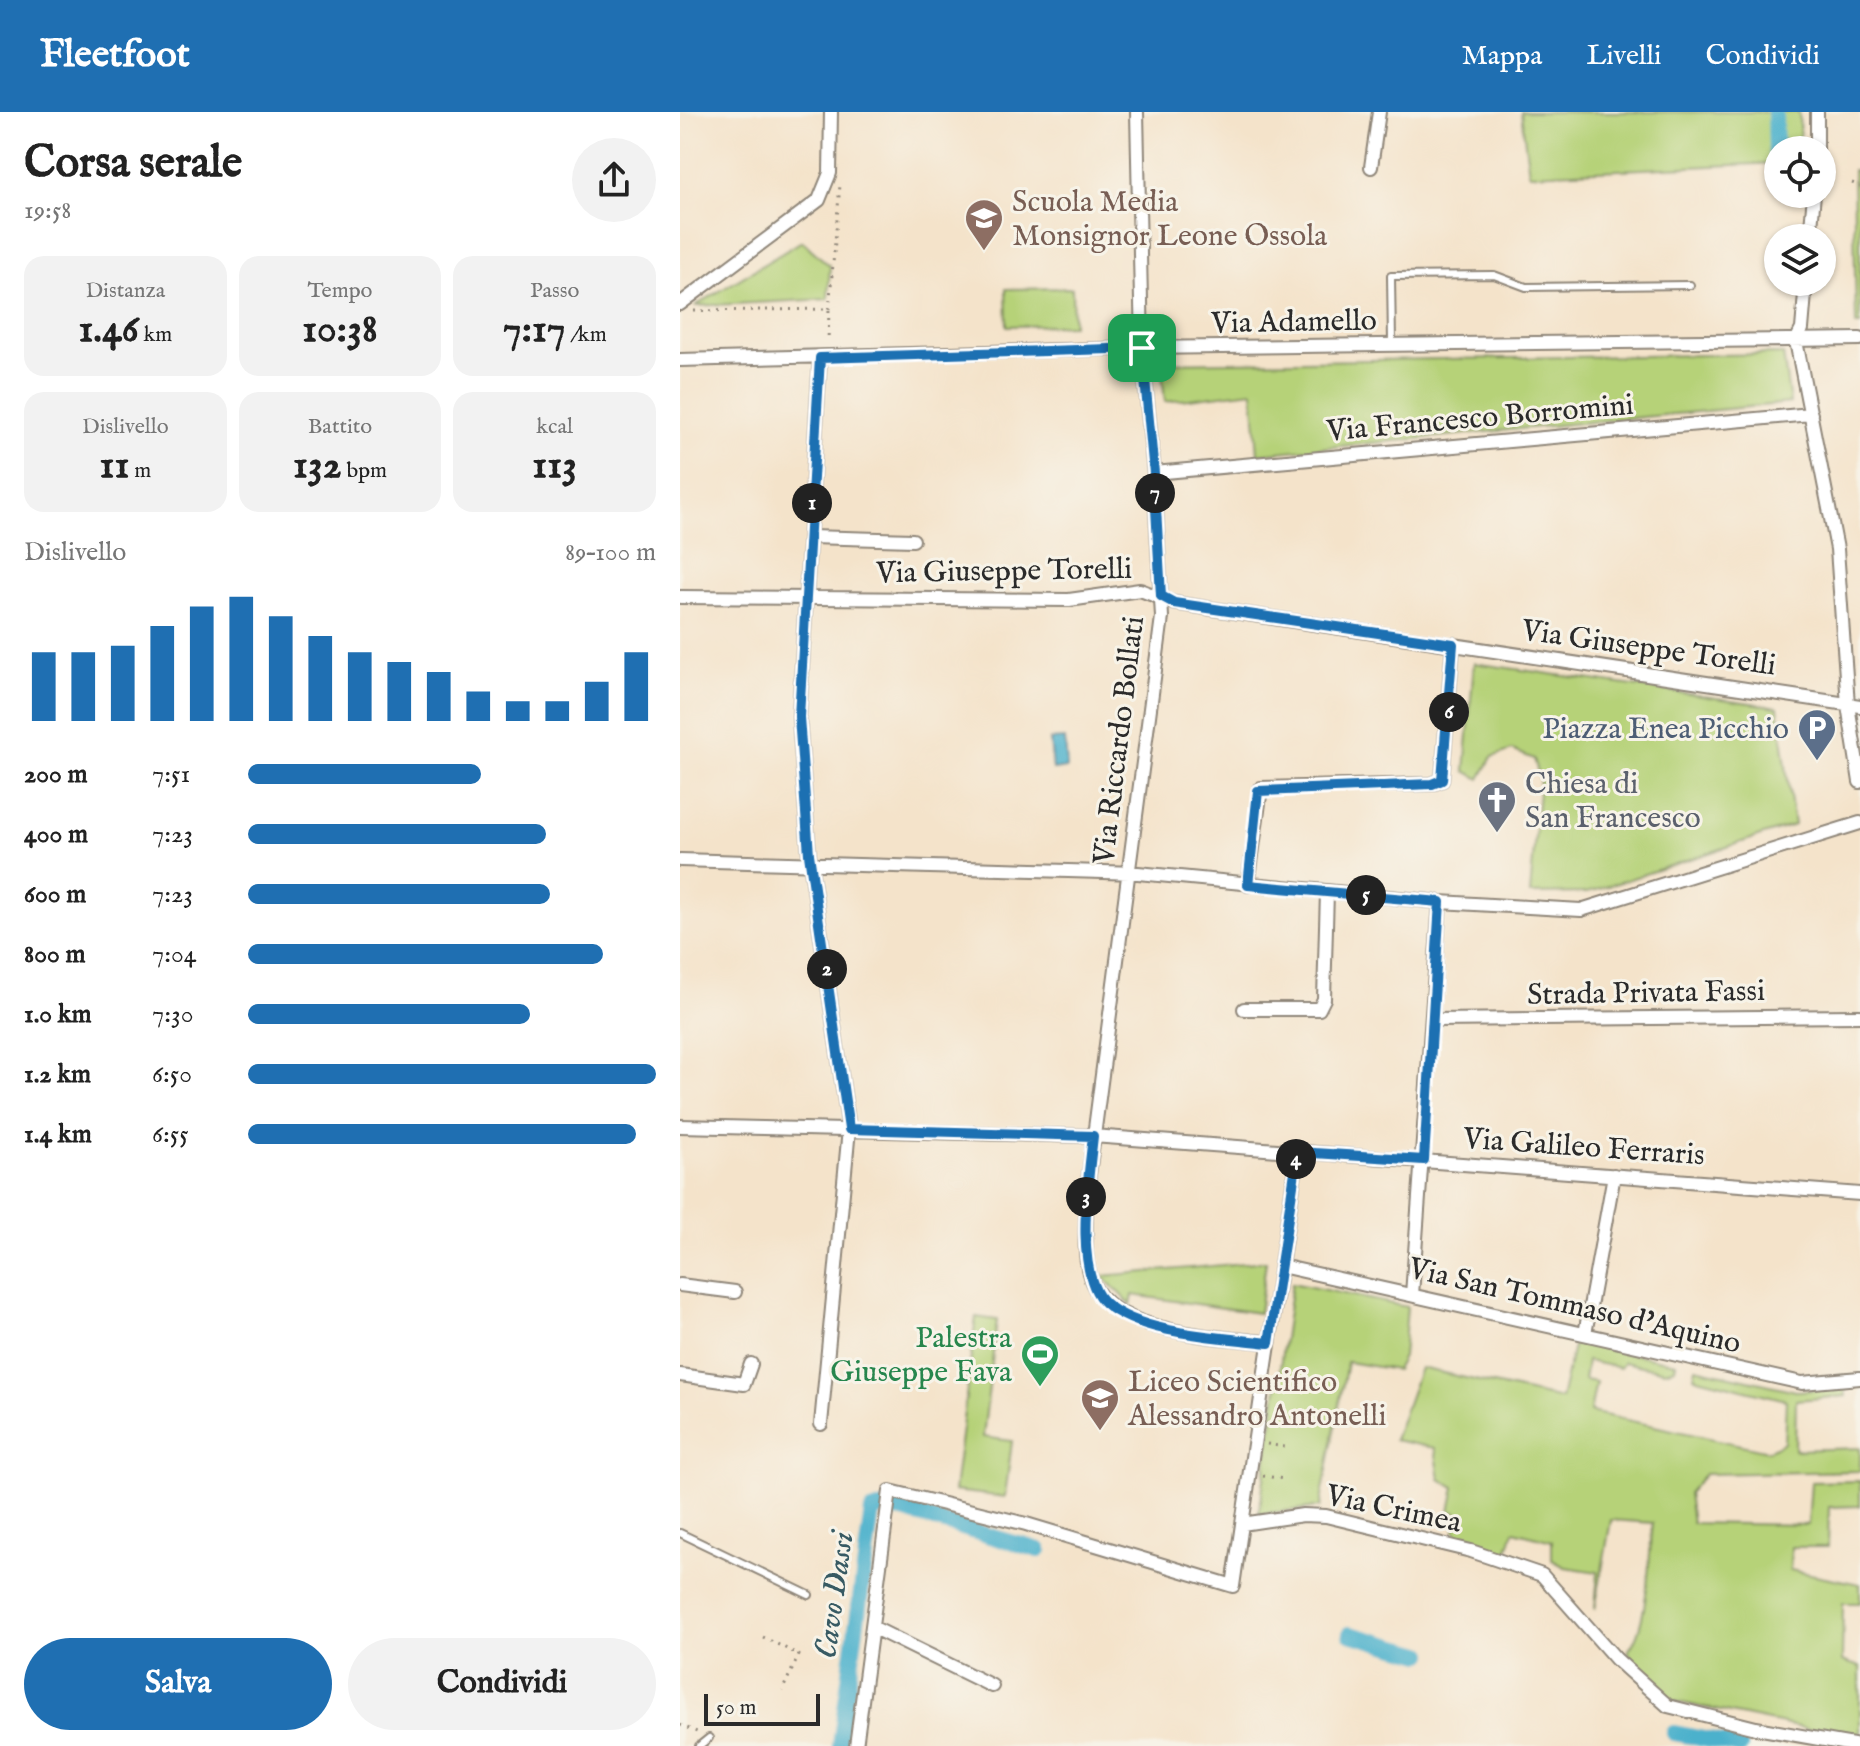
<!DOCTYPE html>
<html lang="it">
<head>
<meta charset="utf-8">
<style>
  body { margin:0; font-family:"IM FELL English",serif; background:#f2f2f2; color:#222; height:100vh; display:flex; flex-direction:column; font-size:30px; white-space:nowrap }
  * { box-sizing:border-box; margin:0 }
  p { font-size:26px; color:#767676 }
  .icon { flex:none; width:44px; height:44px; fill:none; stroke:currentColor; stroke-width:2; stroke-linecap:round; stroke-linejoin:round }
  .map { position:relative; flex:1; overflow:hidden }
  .side { display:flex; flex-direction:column; background:#fff; width:680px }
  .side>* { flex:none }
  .tools { position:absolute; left:1084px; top:24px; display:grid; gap:16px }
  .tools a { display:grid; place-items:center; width:72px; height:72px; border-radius:50%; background:#fff; box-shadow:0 2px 6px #0004; font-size:40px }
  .scale { position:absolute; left:24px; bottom:20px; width:116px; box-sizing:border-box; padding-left:8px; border:4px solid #2b2b2b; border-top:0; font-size:22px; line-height:28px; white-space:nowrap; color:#2b2b2b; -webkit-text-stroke:6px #f7f3e8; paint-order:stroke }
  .pin { position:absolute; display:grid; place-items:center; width:68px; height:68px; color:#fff; margin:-34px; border-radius:16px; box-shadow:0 4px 12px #0006 }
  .km { position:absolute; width:40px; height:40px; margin:-20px; border-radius:50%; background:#222; color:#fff; font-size:22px; line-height:40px; text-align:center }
  .round { display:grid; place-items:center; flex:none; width:84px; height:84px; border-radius:42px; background:#f2f2f2 }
  .head { display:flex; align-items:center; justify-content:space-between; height:136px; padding:0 24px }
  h1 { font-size:44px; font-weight:700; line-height:60px }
  .metrics { display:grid; grid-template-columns:repeat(3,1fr); gap:12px; height:136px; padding:8px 24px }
  .metrics div { display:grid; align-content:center; border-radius:20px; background:#f2f2f2; text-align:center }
  .metrics b { font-size:40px; font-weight:700 }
  .metrics small { font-size:22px; font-weight:400 }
  .metrics p { font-size:22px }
  .chart { height:224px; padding:16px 24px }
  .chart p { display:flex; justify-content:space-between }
  .chart svg { width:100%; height:144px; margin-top:8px; stroke:#1f6fb2; stroke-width:6 }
  .primary-button { display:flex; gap:16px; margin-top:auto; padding:16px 24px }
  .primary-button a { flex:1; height:92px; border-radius:48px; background:#1f6fb2; color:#fff; font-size:32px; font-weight:700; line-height:92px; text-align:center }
  .primary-button a+a { background:#f2f2f2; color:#222 }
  ul { padding:0 24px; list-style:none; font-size:26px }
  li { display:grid; grid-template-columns:128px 96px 1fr; align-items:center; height:60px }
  li i { height:20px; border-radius:10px; background:#1f6fb2 }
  header { display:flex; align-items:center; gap:48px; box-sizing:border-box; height:112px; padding:0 40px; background:#1f6fb2; color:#fff }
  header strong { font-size:38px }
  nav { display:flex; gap:44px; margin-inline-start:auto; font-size:28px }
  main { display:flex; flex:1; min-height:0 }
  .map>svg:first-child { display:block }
</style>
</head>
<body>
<header>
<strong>Fleetfoot</strong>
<nav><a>Mappa</a><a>Livelli</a><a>Condividi</a></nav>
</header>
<main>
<section class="side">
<div class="head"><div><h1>Corsa serale</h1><p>19:58</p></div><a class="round"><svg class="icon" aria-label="share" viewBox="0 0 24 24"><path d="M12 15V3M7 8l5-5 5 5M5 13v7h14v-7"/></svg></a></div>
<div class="metrics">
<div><p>Distanza</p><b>1.46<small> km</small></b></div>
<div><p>Tempo</p><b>10:38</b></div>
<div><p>Passo</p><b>7:17<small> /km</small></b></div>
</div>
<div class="metrics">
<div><p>Dislivello</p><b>11<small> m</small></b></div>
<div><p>Battito</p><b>132<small> bpm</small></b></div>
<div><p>kcal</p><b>113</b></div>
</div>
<div class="chart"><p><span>Dislivello</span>89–100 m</p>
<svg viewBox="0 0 160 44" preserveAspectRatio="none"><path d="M5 44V23M15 44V23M25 44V21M35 44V15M45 44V9M55 44V6M65 44V12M75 44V18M85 44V23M95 44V26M105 44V29M115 44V35M125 44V38M135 44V38M145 44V32M155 44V23"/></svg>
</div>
<ul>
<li><b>200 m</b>7:51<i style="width:57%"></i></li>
<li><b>400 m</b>7:23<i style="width:73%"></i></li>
<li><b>600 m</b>7:23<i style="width:74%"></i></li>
<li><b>800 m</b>7:04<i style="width:87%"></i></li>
<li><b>1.0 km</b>7:30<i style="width:69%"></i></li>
<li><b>1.2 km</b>6:50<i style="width:100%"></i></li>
<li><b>1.4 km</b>6:55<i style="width:95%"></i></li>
</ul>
<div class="primary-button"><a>Salva</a><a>Condividi</a></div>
</section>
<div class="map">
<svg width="1180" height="1634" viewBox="0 0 1180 1634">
  <rect width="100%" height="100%" fill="#f7f3e8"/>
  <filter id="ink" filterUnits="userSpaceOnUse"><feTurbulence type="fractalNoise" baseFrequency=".0125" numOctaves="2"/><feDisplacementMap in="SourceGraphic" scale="16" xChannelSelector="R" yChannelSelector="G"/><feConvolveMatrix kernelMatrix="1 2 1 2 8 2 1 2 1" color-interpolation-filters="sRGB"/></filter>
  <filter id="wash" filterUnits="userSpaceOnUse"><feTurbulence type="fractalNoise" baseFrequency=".006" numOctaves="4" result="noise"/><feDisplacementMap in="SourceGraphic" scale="32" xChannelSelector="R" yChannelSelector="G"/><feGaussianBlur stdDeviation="1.8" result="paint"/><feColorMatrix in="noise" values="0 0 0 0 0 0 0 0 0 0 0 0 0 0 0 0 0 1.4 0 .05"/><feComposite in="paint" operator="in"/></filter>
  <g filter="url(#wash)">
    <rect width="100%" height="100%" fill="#f4e3ca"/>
    <!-- green -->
    <path fill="#b6d278" stroke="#707e52" stroke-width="2" d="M 841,0 L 1089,0 L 1090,29 L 1102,28 L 1101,0 L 1119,0 L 1120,38 L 1098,38 L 1098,51 L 849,62 Z
      M 1173,58 L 1180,58 L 1180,213 L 1176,213 Z
      M 122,129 L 150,154 L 148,187 L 15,194 Z
      M 392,176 L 393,213 L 327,214 L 326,177 Z
      M 1103,242 L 1110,291 L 578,342 L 573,279 L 485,290 L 481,251 Z
      M 794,551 L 1098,595 L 1114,713 L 907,781 L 850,782 L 860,667 L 854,647 L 832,638 L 812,645 L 800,667 L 785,659 Z
      M 586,1149 L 579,1201 L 453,1183 L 451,1193 L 422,1164 Z
      M 612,1171 L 727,1195 L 723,1245 L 716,1258 L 667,1250 L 640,1395 L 579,1402 Z
      M 296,1205 L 317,1208 L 303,1325 L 332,1329 L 325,1385 L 274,1379 Z
      M 894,1230 L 996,1251 L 995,1256 L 985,1259 L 944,1250 L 940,1256 L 907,1249 L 904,1268 L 916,1270 L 910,1300 L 1088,1339 L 1104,1330 L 1106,1288 L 1014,1265 L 1016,1256 L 1116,1279 L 1165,1276 L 1166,1284 L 1116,1288 L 1115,1338 L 1180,1336 L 1180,1359 L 1025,1362 L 1008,1381 L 1012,1411 L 1128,1413 L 1131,1370 L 1180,1369 L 1180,1394 L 1149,1395 L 1148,1435 L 1111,1435 L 1110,1458 L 1180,1472 L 1180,1491 L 1163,1491 L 1162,1549 L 1180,1555 L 1180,1628 L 993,1589 L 959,1559 L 948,1539 C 969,1514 968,1446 973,1411 L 931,1408 L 915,1497 L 918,1460 L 885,1455 L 872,1448 L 872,1429 L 834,1419 L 827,1440 L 810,1439 L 781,1430 L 775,1418 L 778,1401 L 770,1399 L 775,1375 L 760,1367 L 755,1336 L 714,1328 L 740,1256 L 881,1287 Z"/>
    <!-- water -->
    <path fill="#4cb1cc" stroke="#3c6e7c" stroke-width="2" d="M 385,627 L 387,656 L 373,658 L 370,628 Z"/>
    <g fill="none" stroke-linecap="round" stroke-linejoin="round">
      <!-- canal -->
      <path stroke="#4cb1cc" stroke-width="16" d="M 1095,0 L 1096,44
        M 216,1397 L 359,1438
        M 670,1522 L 742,1542
        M 994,1621 L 1060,1634
        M 160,1634 L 192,1399 L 204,1395"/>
    </g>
  </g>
  <g filter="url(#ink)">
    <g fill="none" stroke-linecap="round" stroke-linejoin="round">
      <defs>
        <path id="service" d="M 712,231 L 711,164 L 814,163 L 846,175 L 1010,173
          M 0,1421 L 129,1483
          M 19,1634 L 29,1626"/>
        <path id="minor" d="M 457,0 L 462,236 L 474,361 L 482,505 L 406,1085 C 407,1110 402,1146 412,1170 C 433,1223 539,1224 589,1231
          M 1137,0 L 1137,38
          M 691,55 L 699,0
          M 1130,126 L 1134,82
          M 0,192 L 139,88 L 150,61 L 151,0
          M 1116,229 L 1157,437 L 1168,593 L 1180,670
          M 1116,229 L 1122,217 L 1126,170
          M 140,246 L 119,605 L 129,742 L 169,1017 L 141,1312
          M 0,248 L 462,236 L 1180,227
          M 474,361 L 1131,302
          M 130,425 L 233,428
          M 0,485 L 389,488 L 460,478 L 494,491 L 1180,594
          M 0,748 L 458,761 L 760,790 L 901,798 L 1180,711
          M 568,773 L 581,676 L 752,672 L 762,668 L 773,532
          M 564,897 L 639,897 L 644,887 L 647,780
          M 753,908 L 1180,904
          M 0,1014 L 413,1024 L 1180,1082
          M 601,1154 L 1122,1271 L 1180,1266
          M 0,1173 L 55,1180
          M 732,1183 L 760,790
          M 905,1222 L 934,1063
          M 0,1263 L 64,1272 L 71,1252
          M 562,1412 L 618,1040
          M 192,1515 L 312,1574
          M 176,1634 L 210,1379 L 346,1412 L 553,1474 L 562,1412 L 623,1403 L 646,1404 L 791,1439 L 862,1463 L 936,1547 L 988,1594 L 1076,1616 L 1179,1634"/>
      </defs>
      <!-- service casing -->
      <use href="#service" stroke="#90877a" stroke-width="10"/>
      <!-- minor casing -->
      <use href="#minor" stroke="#90877a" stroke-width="16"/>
      <!-- path -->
      <path stroke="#90877a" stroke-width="3" stroke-dasharray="2 6" stroke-linecap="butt" d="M 1172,71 L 1180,74
        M 149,197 L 160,73
        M 14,199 L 149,197 L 148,229
        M 587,1332 L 610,1336
        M 583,1364 L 605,1367
        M 83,1525 L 119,1543 L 102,1579
        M 0,1613 L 19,1621"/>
      <!-- service -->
      <use href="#service" stroke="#fff" stroke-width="6"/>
      <!-- minor -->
      <use href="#minor" stroke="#fff" stroke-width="12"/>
    </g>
  </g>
  <g fill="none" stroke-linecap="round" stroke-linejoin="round" filter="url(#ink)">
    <defs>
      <path id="route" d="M 462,236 L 474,361 L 481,484 L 494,491 L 773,532 L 762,668 L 752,672 L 578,679 L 568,773 L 760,790 L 744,1048 L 618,1040 L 589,1231 C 542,1225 461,1223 425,1191 C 393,1162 409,1063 413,1024 L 169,1017 L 129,742 L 119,605 L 140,246 Z"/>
    </defs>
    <!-- route casing -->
    <use href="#route" stroke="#fff" stroke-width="16"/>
    <!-- route -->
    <use href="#route" stroke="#1f6fb2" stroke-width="10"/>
  </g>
  <!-- icons -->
  <defs>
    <symbol id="school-pin" viewBox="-11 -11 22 30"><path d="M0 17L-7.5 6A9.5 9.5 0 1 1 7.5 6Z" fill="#8d6e63" stroke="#f7f3e8"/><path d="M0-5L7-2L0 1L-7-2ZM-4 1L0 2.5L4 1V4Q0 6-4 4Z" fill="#fff"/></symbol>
    <symbol id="parking-pin" viewBox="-11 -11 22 30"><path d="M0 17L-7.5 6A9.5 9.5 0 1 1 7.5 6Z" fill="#5c6f8a" stroke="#f7f3e8"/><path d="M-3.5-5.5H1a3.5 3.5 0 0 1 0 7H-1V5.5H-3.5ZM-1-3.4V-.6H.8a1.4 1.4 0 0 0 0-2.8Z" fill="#fff"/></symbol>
    <symbol id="church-pin" viewBox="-11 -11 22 30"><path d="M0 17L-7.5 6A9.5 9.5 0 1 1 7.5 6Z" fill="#6b7280" stroke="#f7f3e8"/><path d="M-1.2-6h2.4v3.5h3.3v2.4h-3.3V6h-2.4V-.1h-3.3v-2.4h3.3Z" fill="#fff"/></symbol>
    <symbol id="stadium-pin" viewBox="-11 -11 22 30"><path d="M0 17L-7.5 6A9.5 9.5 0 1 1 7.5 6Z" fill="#2e9e5b" stroke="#f7f3e8"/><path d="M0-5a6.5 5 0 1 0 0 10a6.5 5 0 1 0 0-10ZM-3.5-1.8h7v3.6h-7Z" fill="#fff"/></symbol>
  </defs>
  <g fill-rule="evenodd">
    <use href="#school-pin" x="282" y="84" width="44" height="60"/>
    <use href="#parking-pin" x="1115" y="594" width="44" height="60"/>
    <use href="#church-pin" x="795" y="666" width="44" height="60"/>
    <use href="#stadium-pin" x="338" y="1220" width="44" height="60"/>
    <use href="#school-pin" x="398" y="1264" width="44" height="60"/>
  </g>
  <g text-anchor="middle" stroke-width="6" stroke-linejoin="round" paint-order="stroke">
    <!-- education labels -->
    <g font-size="30" fill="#785e54" stroke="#f7f3e8" text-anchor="start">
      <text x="332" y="99">Scuola Media<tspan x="332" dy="34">Monsignor Leone Ossola</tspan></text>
      <text x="448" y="1279">Liceo Scientifico<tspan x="448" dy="34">Alessandro Antonelli</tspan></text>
    </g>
    <!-- street labels -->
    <g font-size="30" fill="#2b2b2b" stroke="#f7f3e8">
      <text transform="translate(614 209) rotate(-1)" y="10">Via Adamello</text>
      <text transform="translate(800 305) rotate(-5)" y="10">Via Francesco Borromini</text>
      <text transform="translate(324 458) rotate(-1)" y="10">Via Giuseppe Torelli</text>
      <text transform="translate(969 535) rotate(8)" y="10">Via Giuseppe Torelli</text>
      <text transform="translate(438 628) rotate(-83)" y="10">Via Riccardo Bollati</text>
      <text transform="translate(966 880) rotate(-1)" y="10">Strada Privata Fassi</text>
      <text transform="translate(904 1034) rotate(4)" y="10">Via Galileo Ferraris</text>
      <text transform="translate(895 1193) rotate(13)" y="10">Via San Tommaso d'Aquino</text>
      <text transform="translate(714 1396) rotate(12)" y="10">Via Crimea</text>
    </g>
    <!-- service labels -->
    <g font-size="30" fill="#4e5e75" stroke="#f7f3e8" text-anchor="end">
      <text x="1109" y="626">Piazza Enea Picchio</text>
    </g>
    <!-- worship labels -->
    <g font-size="30" fill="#5b616d" stroke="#f7f3e8" text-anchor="start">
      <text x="845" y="681">Chiesa di<tspan x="845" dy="34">San Francesco</tspan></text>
    </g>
    <!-- leisure labels -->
    <g font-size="30" fill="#27864d" stroke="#f7f3e8" text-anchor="end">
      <text x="332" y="1235">Palestra<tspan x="332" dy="34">Giuseppe Fava</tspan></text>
    </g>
    <!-- water labels -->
    <g font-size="32" font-style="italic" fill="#375a63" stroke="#f7f3e8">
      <text transform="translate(153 1483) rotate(-82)" y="11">Cavo Dassi</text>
    </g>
  </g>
</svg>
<div class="tools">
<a><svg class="icon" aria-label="locate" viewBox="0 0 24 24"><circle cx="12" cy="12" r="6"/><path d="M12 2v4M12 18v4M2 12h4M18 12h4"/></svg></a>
<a><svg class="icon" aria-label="layers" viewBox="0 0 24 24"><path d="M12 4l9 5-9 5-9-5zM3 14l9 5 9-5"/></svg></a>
</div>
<div class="scale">50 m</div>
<div class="pin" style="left:462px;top:236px;background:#1e9e55"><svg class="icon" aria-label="arrive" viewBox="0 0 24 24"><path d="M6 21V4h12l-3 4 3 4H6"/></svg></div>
<b class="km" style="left:132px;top:391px">1</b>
<b class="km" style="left:147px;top:857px">2</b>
<b class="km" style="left:406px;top:1085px">3</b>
<b class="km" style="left:616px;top:1047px">4</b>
<b class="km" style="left:686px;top:783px">5</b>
<b class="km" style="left:769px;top:600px">6</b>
<b class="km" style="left:475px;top:381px">7</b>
</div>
</main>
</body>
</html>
